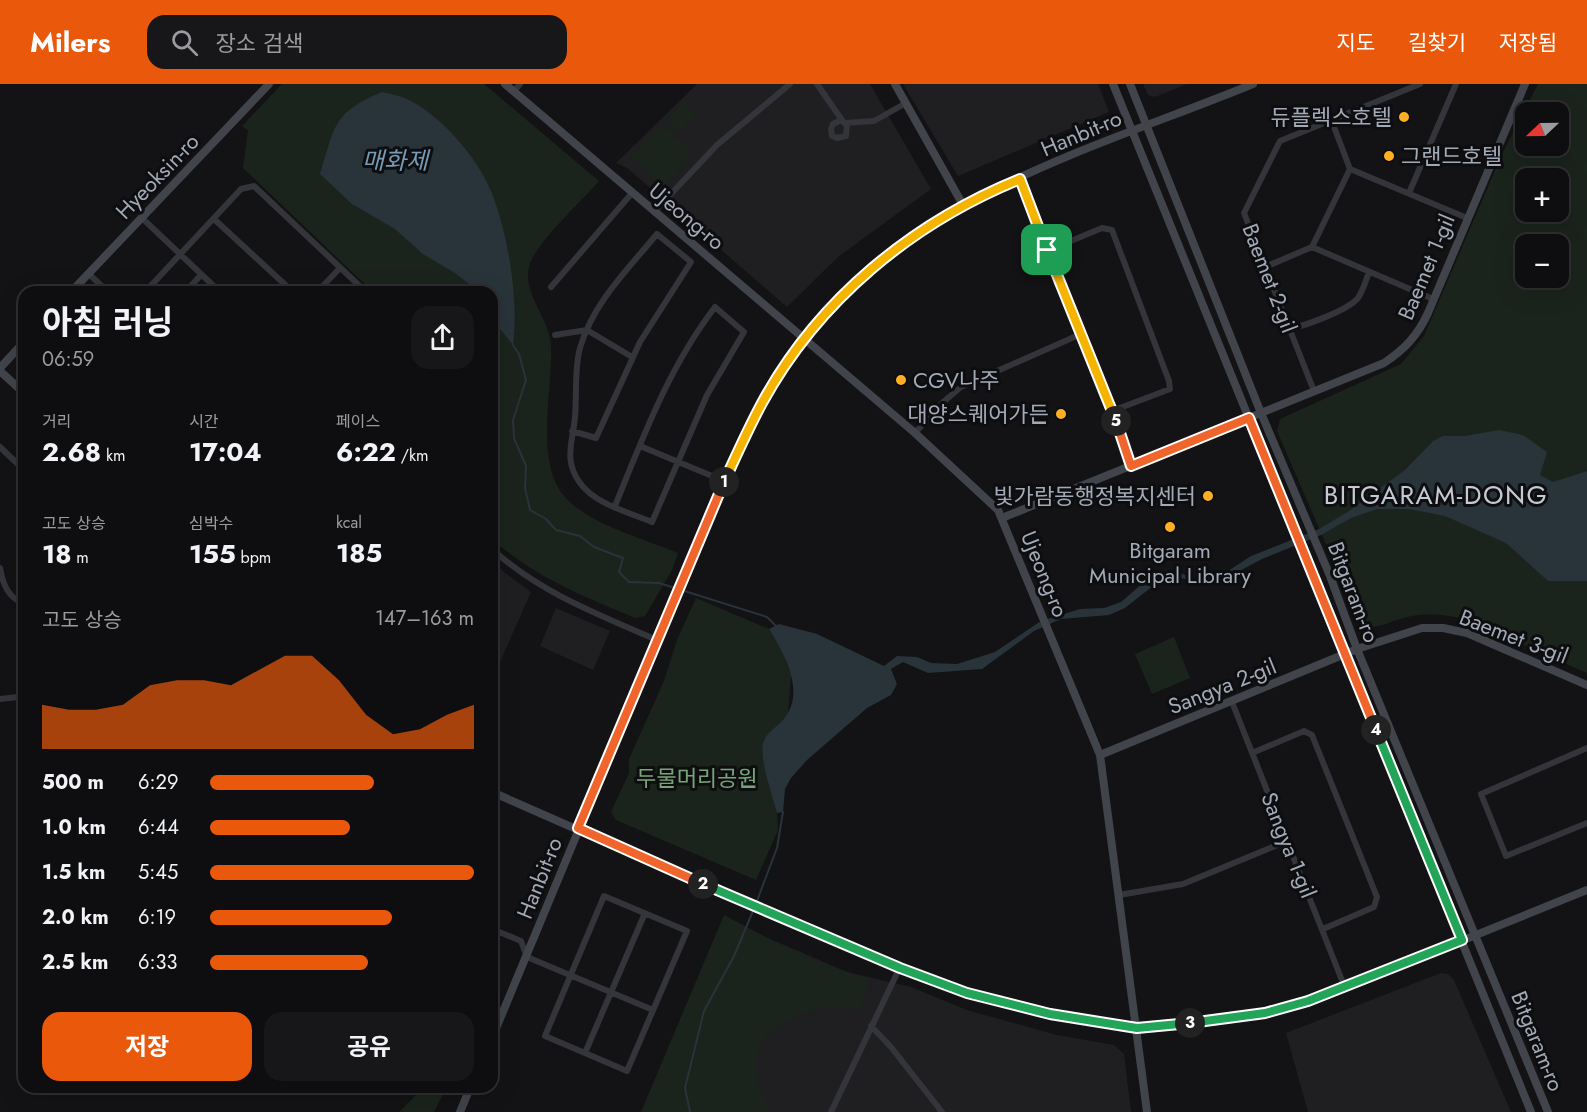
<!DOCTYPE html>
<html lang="ko">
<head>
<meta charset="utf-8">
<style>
  body { margin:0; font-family:Jost,"Noto Sans KR",sans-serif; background:#171719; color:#f1f3f6; height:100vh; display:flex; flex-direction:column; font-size:22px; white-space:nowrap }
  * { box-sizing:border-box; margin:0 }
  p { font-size:20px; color:#9b9c9f }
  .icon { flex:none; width:33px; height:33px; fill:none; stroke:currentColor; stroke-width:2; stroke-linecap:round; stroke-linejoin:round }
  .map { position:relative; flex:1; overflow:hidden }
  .side { position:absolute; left:18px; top:202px; width:480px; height:807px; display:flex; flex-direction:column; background:#0e0e10; border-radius:18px; box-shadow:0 6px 24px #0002,0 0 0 2px #2e2e30 }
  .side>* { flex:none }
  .needle { width:39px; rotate:248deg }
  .tools { position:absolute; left:1515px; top:18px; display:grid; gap:12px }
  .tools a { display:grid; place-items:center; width:54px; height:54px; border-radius:12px; background:#0e0e10; box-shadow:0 6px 24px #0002,0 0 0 2px #2e2e30; font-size:30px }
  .pin { position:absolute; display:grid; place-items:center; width:51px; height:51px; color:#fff; margin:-26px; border-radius:12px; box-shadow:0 3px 9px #0006 }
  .km { position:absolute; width:30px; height:30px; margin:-15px; border-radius:50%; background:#222; color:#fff; font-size:16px; line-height:30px; text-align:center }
  .round { display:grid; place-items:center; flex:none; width:63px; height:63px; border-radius:18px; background:#171719 }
  .overview { display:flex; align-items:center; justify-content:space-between; height:102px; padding:0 24px }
  h1 { font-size:33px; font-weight:700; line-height:45px }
  .metrics { display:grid; grid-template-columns:repeat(3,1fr); gap:9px; height:102px; padding:6px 24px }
  .metrics div { display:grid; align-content:center }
  .metrics b { font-size:26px; font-weight:700 }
  .metrics small { font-size:16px; font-weight:400 }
  .metrics p { font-size:16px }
  .chart { height:168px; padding:12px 24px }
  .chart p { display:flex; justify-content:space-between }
  .chart svg { width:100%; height:108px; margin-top:6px; fill:#ea580c; opacity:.7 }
  .button { display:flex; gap:12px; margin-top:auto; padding:12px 24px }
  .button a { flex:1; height:69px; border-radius:18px; background:#ea580c; color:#fff; font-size:24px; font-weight:700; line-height:69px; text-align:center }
  .button a+a { background:#171719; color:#f1f3f6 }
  ul { padding:0 24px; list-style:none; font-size:20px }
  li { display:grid; grid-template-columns:96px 72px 1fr; align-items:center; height:45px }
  li i { height:15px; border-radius:8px; background:#ea580c }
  header { display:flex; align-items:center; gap:36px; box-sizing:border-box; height:84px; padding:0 30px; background:#ea580c; color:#fff }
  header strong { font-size:28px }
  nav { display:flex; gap:33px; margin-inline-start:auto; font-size:21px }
  .search { width:420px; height:54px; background:#171719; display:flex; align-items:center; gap:15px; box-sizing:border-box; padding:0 21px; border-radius:18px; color:#9b9c9f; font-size:22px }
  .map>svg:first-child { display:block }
</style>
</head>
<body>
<header>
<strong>Milers</strong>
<div class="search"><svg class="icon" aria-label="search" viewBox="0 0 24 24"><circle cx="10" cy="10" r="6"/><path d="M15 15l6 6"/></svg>장소 검색</div>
<nav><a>지도</a><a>길찾기</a><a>저장됨</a></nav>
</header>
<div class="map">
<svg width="1587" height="1028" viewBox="0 0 1587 1028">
  <rect width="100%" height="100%" fill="#131315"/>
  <!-- built -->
  <path fill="#1f1f22" d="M 697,0 L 870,0 L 931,105 L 838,173 L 787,223 L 627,84 L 616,79 Z
    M 903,0 L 1098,0 L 1109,28 L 958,92 Z
    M 1143,0 L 1187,0 L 1155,13 L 1148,11 Z
    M 492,479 L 531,508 L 492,596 Z
    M 556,524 L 610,547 L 593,586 L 540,562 Z
    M 768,854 L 847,888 L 911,903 L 967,926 L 1057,951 L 1114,961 L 1124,970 L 1131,1028 L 740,1028 Z
    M 1441,889 L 1448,890 L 1454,896 L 1511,1028 L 1308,1028 L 1286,949 Z"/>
  <!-- green -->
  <path fill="#1b241c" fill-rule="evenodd" d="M 282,0 L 484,0 L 599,97 C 581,118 542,153 531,177 C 518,206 550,233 551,262 C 553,306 534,378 565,413 C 589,440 644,455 678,469 L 672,486 L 645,532 L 635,534 C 583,512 534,493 492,455 L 492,208 L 373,208 L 243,84 L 248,46 L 242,42 Z
    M 1538,0 L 1587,0 L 1587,589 L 1465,535 C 1447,531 1430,529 1412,532 C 1395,534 1376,548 1361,541 L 1277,347 L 1280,335 L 1401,280 L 1424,252 L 1503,68 ZM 1526,28 L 1558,28 L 1558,62 L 1526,62 ZM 1526,94 L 1558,94 L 1558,128 L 1526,128 ZM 1526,160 L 1558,160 L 1558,194 L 1526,194 Z
    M 684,18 L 696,29 L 678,49 L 666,37 Z
    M 661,41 L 692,70 L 663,103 L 631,73 Z
    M 696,514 L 769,545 L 783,569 L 791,591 L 788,631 L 763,656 L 762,671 L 777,729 L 778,746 L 756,796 L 616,736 L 611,728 L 629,689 L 629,675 L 664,597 L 677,556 Z
    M 1174,553 L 1190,594 L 1152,610 L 1135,570 Z
    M 724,831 C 768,854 815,881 863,892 L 868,902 L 859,926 C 850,925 841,923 832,923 C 812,924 768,942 760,961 C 751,981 759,1010 769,1028 L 641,1028 Z
    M 423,1004 L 446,1004 L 434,1028 L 399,1028 Z"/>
  <!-- water -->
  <path fill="#28333a" d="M 382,8 C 390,10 401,12 409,16 C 440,31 478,74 491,107 C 508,149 519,216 513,261 L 492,235 L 492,208 L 479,208 L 455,189 L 423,170 L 395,145 L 352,120 L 320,90 C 335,43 332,29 382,8 Z
    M 1499,346 L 1523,351 L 1547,368 L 1540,391 L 1553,398 L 1587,387 L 1587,497 L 1548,497 L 1506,459 L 1445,432 L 1409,425 L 1377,425 L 1351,434 L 1321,451 L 1262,475 L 1219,498 L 1205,499 L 1181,494 L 1163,494 L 1125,524 L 1109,531 L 1061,535 L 1034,547 L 982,585 L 928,589 L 903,578 L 891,585 L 897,600 L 891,611 L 867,624 L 807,676 L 791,694 L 785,705 L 783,728 L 777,729 C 773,713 757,669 764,656 C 768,647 780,641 786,632 C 805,605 783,568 769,545 L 779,540 L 817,550 L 884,582 L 897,572 L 917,573 L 931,579 L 957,580 L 995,568 L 1041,537 L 1080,525 L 1104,524 L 1121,518 L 1143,499 L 1161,490 L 1180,489 L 1194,495 L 1222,491 L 1251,472 L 1319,445 L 1346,429 L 1405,386 L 1433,357 L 1443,352 L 1465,352 Z"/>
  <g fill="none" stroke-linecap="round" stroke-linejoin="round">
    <!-- stream -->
    <path stroke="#28333a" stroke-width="2" d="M 513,261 L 519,270 L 526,296 L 513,336 L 514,354 L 526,382 L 525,404 L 530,426 L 546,435 L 556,446 L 580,452 L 594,463 L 623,474 L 619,488 L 629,498 L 659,499 L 767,533 L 776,542
      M 755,822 L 777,764 L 783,728
      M 690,1028 L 685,1004 L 704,927 L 734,872 L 753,827"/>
    <!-- street -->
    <path stroke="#34353b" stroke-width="6" d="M 817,0 L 844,39 L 874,37 L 906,19
      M 514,7 L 520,0
      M 841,36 L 833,40 L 831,45 L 832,52 L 837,54 L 846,52 L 847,39
      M 1350,85 L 1467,134
      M 1020,95 L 1107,315 L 1131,382
      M 1409,109 L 1456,0
      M 654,128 L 717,61 L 790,0
      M 142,134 L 220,208
      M 214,135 L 293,208
      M 1312,163 L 1433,215
      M 1047,167 L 1102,144 L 1112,146 L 1169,297 L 1170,305 L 1112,327
      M 1265,183 L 1312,163 L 1350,85 L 1331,35
      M 89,190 L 108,208
      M 551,203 L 632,109
      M 145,208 L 241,105 L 254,102 L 366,208
      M 185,208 L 201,191
      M 317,208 L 340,184
      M 349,208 L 357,200
      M 1290,245 C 1306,241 1347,227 1358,214 C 1363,207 1366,196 1369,188
      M 555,251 L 587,246 L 632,273
      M 1314,307 L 1244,129 L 1280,57 L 1420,0
      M 572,347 L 596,354 L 640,258 L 691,178 L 657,150 C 628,185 593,219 580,264 C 574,286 577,310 575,333 C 573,357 563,376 580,399 C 595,420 628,428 652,438 L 707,311 L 744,248 L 715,223 C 669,283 643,353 615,422
      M 915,349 L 942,319 L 961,303 L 1081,250
      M 640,362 L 724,397
      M 0,363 L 24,386
      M 492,465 C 540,509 600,531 659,557
      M 0,484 C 3,501 8,513 24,520
      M 24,559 L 24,562
      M 0,615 L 18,613 L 24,600
      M 1232,618 L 1345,904
      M 1587,664 L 1481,710 L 1506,772 L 1587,739
      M 1252,669 L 1304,647 L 1312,651 L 1377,813 L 1374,823 L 1323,845
      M 492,728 L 499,711
      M 1119,811 L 1183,800 L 1287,757
      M 604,812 L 687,847 L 627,987 L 545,952 Z
      M 492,845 L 521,857 L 527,873 L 653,926
      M 871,942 L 891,963 L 942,1028
      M 585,969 L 645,829
      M 831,1028 L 900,883"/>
    <!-- secondary -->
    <path stroke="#42444b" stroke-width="8" d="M 505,0 L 915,349 L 998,426 L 1100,671 L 1147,1028
      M 895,0 L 963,121
      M 1113,0 L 1531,1028
      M 1130,0 L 1261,329 L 1330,492 L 1357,565 L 1548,1028
      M 71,208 L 269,0
      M 0,284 L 24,258
      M 0,287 L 24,309
      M 1002,434 L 1384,279 C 1405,265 1418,251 1428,229 L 1525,0
      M 1100,671 L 1357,565 L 1422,544 L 1443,544 L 1467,549 L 1587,601
      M 492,708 L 774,832 L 967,909 L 1050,930 L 1137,944 L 1241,933 L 1287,924 L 1345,904 L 1587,806
      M 492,954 L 724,397 C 752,339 780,283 822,234 C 930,107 1104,61 1253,0
      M 460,1028 L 470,1004"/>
  </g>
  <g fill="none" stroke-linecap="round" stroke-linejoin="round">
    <defs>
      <path id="split-1" d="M 724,398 C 736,372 748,345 762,319 C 818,216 912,139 1020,95 L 1047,166"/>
      <path id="split-2" d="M 703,800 L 578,744 L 724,398"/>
      <path id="split-3" d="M 703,800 L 900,884 L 967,909 L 1050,930 L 1137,944 L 1190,939"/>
      <path id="split-4" d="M 1190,939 L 1265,929 L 1308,917 L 1462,856 L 1376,646"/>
      <path id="split-5" d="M 1116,337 L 1131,382 L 1249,334 L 1376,646"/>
      <path id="split-6" d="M 1047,166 L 1116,337"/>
    </defs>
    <!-- split-1 casing -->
    <use href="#split-1" stroke="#fff" stroke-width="12"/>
    <!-- split-2 casing -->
    <use href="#split-2" stroke="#fff" stroke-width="12"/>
    <!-- split-3 casing -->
    <use href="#split-3" stroke="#fff" stroke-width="12"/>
    <!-- split-4 casing -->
    <use href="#split-4" stroke="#fff" stroke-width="12"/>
    <!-- split-5 casing -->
    <use href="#split-5" stroke="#fff" stroke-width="12"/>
    <!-- split-6 casing -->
    <use href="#split-6" stroke="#fff" stroke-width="12"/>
    <!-- split-1 -->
    <use href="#split-1" stroke="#f5b400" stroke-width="8"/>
    <!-- split-2 -->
    <use href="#split-2" stroke="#f0652b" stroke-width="8"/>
    <!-- split-3 -->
    <use href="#split-3" stroke="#22a559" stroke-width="8"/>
    <!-- split-4 -->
    <use href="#split-4" stroke="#22a559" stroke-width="8"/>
    <!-- split-5 -->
    <use href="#split-5" stroke="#f0652b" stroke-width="8"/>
    <!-- split-6 -->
    <use href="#split-6" stroke="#f5b400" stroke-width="8"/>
  </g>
  <!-- markers -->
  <g fill="#ffb022" stroke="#0e0e10" stroke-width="2">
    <circle cx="1404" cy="33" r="6"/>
    <circle cx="1389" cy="72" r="6"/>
    <circle cx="901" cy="296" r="6"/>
    <circle cx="1061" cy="330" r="6"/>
    <circle cx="1208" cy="412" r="6"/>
    <circle cx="1170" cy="443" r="6"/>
  </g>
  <g text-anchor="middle" stroke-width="6" stroke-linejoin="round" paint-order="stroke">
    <!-- poi labels -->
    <g font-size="22" fill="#a3aab7" stroke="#0e0e10" text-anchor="end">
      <text x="1392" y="41">듀플렉스호텔</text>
      <text x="1401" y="80" text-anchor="start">그랜드호텔</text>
      <text x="913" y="304" text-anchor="start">CGV나주</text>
      <text x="1049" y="338">대양스퀘어가든</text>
      <text x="1196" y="420">빛가람동행정복지센터</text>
      <text x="1170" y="474" text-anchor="middle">Bitgaram<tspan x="1170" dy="25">Municipal Library</tspan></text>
    </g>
    <!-- street labels -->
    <g font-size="22" fill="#a3aab7" stroke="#0e0e10">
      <text transform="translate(1081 49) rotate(-23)" y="8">Hanbit-ro</text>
      <text transform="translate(157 92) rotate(-46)" y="8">Hyeoksin-ro</text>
      <text transform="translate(687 132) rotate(40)" y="8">Ujeong-ro</text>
      <text transform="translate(1426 183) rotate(-67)" y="8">Baemet 1-gil</text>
      <text transform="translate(1270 194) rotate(69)" y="8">Baemet 2-gil</text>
      <text transform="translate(1045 490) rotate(68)" y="8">Ujeong-ro</text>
      <text transform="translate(1354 508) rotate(69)" y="8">Bitgaram-ro</text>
      <text transform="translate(1514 552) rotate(21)" y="8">Baemet 3-gil</text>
      <text transform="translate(1222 602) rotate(-22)" y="8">Sangya 2-gil</text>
      <text transform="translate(1289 761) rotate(68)" y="8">Sangya 1-gil</text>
      <text transform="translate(539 794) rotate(-68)" y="8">Hanbit-ro</text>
      <text transform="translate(1538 957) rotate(68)" y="8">Bitgaram-ro</text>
    </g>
    <!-- park labels -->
    <g font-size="22" fill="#78a47a" stroke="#0e0e10">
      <text x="697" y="702">두물머리공원</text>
    </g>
    <!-- water labels -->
    <g font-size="24" font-style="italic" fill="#779ab6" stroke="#0e0e10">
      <text x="395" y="85">매화제</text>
    </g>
    <!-- quarter labels -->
    <g font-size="26" letter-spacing="1.5" fill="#c5c9d3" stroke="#0e0e10">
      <text x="1436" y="420">BITGARAM-DONG</text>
    </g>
  </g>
</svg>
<div class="tools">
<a><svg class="needle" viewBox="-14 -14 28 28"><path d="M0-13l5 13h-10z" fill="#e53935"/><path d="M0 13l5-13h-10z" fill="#9b9c9f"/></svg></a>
<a>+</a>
<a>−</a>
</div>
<div class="pin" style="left:1047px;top:166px;background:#1e9e55"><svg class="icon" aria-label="arrive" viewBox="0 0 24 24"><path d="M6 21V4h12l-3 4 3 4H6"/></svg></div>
<b class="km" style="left:724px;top:398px">1</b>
<b class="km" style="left:703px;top:800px">2</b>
<b class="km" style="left:1190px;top:939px">3</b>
<b class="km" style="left:1376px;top:646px">4</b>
<b class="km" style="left:1116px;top:337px">5</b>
<section class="side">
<div class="overview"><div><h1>아침 러닝</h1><p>06:59</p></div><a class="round"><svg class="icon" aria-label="share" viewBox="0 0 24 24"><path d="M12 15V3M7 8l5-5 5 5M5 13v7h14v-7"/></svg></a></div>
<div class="metrics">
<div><p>거리</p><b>2.68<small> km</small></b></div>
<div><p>시간</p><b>17:04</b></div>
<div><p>페이스</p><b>6:22<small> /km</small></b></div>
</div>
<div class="metrics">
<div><p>고도 상승</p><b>18<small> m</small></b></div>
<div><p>심박수</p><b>155<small> bpm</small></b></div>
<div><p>kcal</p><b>185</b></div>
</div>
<div class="chart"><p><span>고도 상승</span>147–163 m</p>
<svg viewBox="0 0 160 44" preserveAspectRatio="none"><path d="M0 44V26L10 28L20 28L30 26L40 18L50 16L60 16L70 18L80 12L90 6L100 6L110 16L120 30L130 38L140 36L150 30L160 26V44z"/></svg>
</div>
<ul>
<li><b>500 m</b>6:29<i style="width:62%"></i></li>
<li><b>1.0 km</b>6:44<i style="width:53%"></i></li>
<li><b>1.5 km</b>5:45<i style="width:100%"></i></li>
<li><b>2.0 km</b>6:19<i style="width:69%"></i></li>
<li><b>2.5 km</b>6:33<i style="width:60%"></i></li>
</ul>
<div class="button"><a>저장</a><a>공유</a></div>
</section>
</div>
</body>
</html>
